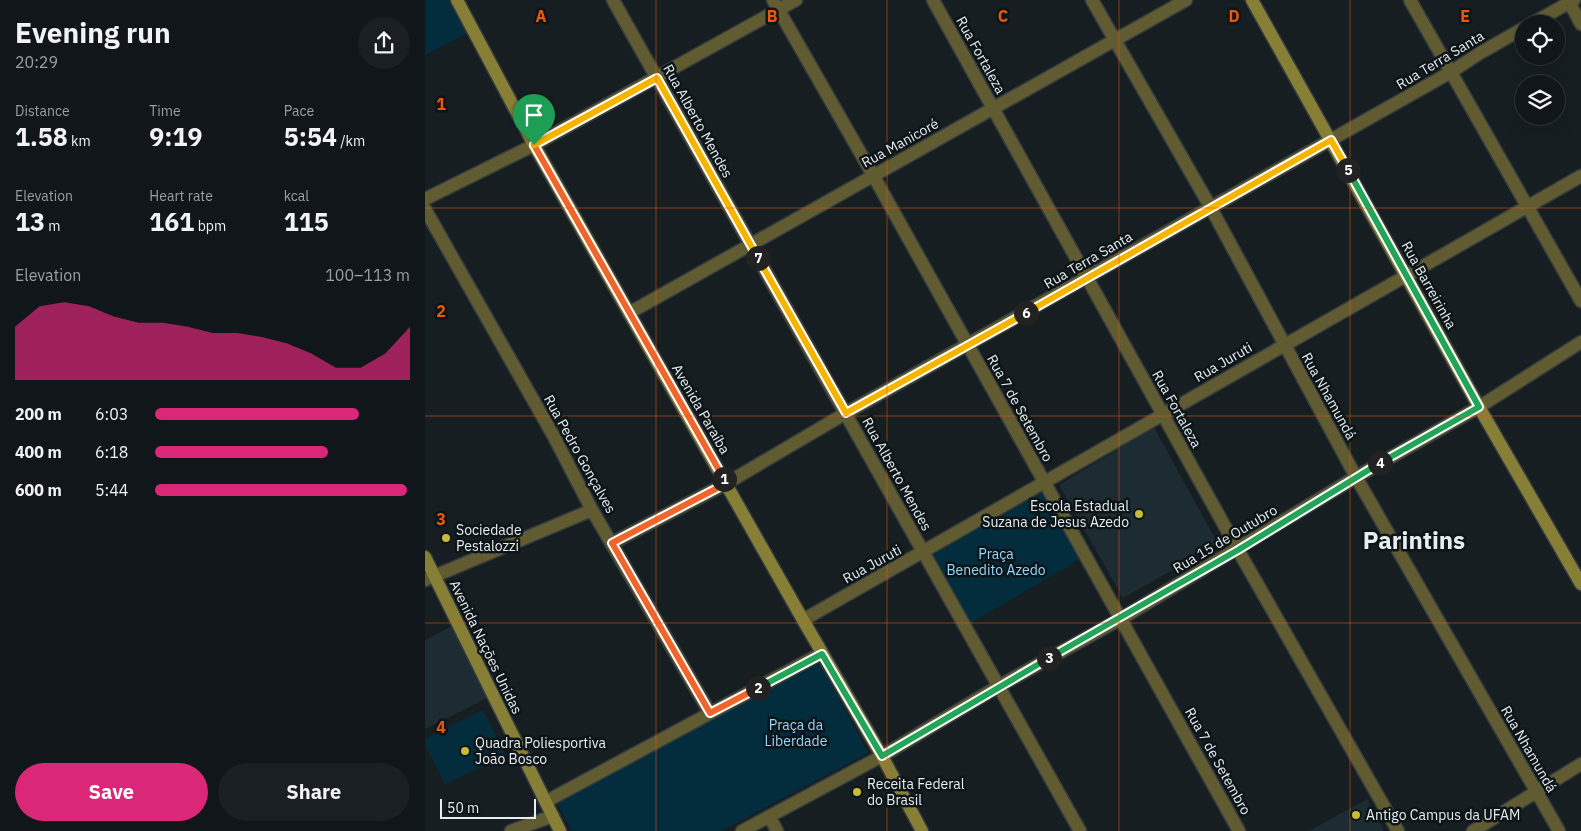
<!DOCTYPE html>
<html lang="en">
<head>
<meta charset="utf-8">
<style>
  body { margin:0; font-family:"IBM Plex Sans",sans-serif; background:#191f23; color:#f1f3f6; height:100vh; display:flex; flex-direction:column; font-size:19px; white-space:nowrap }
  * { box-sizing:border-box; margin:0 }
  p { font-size:16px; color:#9c9fa2 }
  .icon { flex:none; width:28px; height:28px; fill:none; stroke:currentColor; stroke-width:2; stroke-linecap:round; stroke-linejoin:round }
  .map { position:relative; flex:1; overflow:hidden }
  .side { display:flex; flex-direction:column; background:#10161a; width:425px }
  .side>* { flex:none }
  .fabs { position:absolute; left:1090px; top:15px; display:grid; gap:10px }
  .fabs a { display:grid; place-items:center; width:50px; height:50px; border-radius:50%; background:#10161a; box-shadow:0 5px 20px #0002,0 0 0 1px #303539; font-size:25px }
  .scale { position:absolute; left:15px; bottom:12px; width:96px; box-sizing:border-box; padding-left:5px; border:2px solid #e8edf0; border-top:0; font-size:14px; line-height:18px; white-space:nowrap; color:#e8edf0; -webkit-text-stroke:4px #0d1518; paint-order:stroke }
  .pin { position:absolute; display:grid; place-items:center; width:42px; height:42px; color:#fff; margin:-51px -21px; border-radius:50% 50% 50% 0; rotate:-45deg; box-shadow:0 0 5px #0007 }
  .pin .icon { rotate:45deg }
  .km { position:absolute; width:25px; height:25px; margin:-12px; border-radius:50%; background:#222; color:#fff; font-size:14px; line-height:25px; text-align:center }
  .round { display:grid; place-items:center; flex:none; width:52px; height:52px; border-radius:26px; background:#191f23 }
  .summary { display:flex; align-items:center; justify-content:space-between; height:85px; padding:0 15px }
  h1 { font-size:28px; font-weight:800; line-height:38px }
  .stats { display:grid; grid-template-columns:repeat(3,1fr); gap:8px; height:85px; padding:5px 15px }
  .stats div { display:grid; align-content:center }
  .stats b { font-size:25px; font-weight:800 }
  .stats small { font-size:14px; font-weight:400 }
  .stats p { font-size:14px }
  .chart { height:140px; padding:10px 15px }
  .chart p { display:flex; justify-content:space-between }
  .chart svg { width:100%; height:90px; margin-top:5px; fill:#db2777; opacity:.7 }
  .action { display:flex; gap:10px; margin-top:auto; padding:10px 15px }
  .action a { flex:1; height:58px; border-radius:30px; background:#db2777; color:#fff; font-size:20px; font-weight:800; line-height:58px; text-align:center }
  .action a+a { background:#191f23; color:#f1f3f6 }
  ul { padding:0 15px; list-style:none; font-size:16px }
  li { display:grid; grid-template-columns:80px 60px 1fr; align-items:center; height:38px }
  li i { height:12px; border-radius:6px; background:#db2777 }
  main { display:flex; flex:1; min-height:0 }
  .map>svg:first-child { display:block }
</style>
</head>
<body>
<main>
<section class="side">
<div class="summary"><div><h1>Evening run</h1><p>20:29</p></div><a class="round"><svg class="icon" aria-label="share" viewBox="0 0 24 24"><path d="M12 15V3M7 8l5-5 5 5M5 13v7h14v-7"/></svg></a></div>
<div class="stats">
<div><p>Distance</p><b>1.58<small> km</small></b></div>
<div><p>Time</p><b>9:19</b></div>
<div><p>Pace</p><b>5:54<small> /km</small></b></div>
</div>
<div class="stats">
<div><p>Elevation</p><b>13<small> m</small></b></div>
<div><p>Heart rate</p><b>161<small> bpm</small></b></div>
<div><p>kcal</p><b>115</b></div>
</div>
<div class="chart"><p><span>Elevation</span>100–113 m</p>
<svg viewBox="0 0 160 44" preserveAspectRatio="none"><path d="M0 44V18L10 8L20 6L30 8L40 13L50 16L60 16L70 18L80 21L90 21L100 23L110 26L120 31L130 38L140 38L150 31L160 18V44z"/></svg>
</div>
<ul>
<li><b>200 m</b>6:03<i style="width:80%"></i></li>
<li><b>400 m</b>6:18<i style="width:68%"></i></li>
<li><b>600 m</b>5:44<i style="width:99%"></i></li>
</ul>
<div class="action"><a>Save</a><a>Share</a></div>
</section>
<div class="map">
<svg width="1156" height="831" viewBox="0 0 1156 831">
  <rect width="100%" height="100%" fill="#161e22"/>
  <!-- built -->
  <path fill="#1d2b32" d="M 729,427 L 793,544 L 698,598 L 634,485 Z
    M 29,625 L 66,696 L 0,729 L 0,640 Z
    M 942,799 L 959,831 L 884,831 Z"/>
  <!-- green -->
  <path fill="#032c3d" d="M 0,0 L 30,0 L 47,31 L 0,55 Z
    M 618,488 L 657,558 L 546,623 L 507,552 Z
    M 395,662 L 443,753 L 296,831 L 147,831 L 132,802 Z
    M 58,710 L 81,756 L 20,784 L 0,745 L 0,739 Z"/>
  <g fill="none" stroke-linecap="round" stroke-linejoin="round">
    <defs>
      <path id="street" d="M 188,0 L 655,831
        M 348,0 L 448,175 L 814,831
        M 508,0 L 813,550 L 973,831
        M 667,0 L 786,208 L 931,477 L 1134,831
        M 985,0 L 1156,301
        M 1143,0 L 1156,24
        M 1106,24 L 1149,0
        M 0,199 L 109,145 L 371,0
        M 0,209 L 128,435 L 167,510 L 285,713
        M 204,313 L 761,0
        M 187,543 L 302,483 L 421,413 L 1026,72 L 1055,53 L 1099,28
        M 0,580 L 167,510
        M 378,620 L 1156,176
        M 122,801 L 397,653
        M 345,817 L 352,831
        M 86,831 L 128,816
        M 317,831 L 457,756 L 574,686 L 697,618 L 931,477 L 1054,407 L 1156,342
        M 1048,831 L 1156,764"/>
      <path id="secondary" d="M 32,0 L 109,145 L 378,620 L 457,756 L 497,831
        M 827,0 L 1054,407 L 1156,584
        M 0,557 L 135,831"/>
    </defs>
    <!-- street casing -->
    <use href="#street" stroke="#333b3f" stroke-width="15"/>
    <!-- secondary casing -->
    <use href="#secondary" stroke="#333b3f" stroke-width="15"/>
    <!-- street -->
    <use href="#street" stroke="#605b31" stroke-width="12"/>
    <!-- secondary -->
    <use href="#secondary" stroke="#887f37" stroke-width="12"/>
  </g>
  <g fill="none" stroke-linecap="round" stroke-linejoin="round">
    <defs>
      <path id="split-1" d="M 109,145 L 299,479"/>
      <path id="split-2" d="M 299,479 L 302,483 L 187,543 L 285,713 L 333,688"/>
      <path id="split-3" d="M 333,688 L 397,654 L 457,756 L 624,658"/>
      <path id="split-4" d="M 624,658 L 813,550 L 955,463"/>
      <path id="split-5" d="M 923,170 L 1054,407 L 955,463"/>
      <path id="split-6" d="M 601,313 L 906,140 L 923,170"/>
      <path id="split-7" d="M 333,258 L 421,413 L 601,313"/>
      <path id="split-8" d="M 109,145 L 232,78 L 333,258"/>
    </defs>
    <!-- split-1 casing -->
    <use href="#split-1" stroke="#fff" stroke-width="10"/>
    <!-- split-2 casing -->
    <use href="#split-2" stroke="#fff" stroke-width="10"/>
    <!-- split-3 casing -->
    <use href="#split-3" stroke="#fff" stroke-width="10"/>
    <!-- split-4 casing -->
    <use href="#split-4" stroke="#fff" stroke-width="10"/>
    <!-- split-5 casing -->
    <use href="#split-5" stroke="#fff" stroke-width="10"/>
    <!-- split-6 casing -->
    <use href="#split-6" stroke="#fff" stroke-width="10"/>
    <!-- split-7 casing -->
    <use href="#split-7" stroke="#fff" stroke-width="10"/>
    <!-- split-8 casing -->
    <use href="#split-8" stroke="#fff" stroke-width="10"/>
    <!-- split-1 -->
    <use href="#split-1" stroke="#f0652b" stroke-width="6"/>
    <!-- split-2 -->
    <use href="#split-2" stroke="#f0652b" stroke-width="6"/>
    <!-- split-3 -->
    <use href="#split-3" stroke="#22a559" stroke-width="6"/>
    <!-- split-4 -->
    <use href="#split-4" stroke="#22a559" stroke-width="6"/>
    <!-- split-5 -->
    <use href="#split-5" stroke="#22a559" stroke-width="6"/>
    <!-- split-6 -->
    <use href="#split-6" stroke="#f5b400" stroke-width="6"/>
    <!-- split-7 -->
    <use href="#split-7" stroke="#f5b400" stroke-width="6"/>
    <!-- split-8 -->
    <use href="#split-8" stroke="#f5b400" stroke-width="6"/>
  </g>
  <!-- grid -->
  <path fill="none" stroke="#e8590c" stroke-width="1" stroke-opacity="0.55" d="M 231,0 L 231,831M 462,0 L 462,831M 694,0 L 694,831M 925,0 L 925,831M 0,208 L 1156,208M 0,416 L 1156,416M 0,623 L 1156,623"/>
  <!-- markers -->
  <g fill="#caba3a" stroke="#0d1518" stroke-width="2">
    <circle cx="714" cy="514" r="5"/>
    <circle cx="21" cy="538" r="5"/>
    <circle cx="40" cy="751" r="5"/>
    <circle cx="432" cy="792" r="5"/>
    <circle cx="931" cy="815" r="5"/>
  </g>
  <g text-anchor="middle" stroke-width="5" stroke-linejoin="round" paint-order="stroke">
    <!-- street labels -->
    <g font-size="14" fill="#e8edf0" stroke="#0d1518">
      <text transform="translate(556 55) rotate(61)" y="5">Rua Fortaleza</text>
      <text transform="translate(1015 60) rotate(-31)" y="5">Rua Terra Santa</text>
      <text transform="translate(273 121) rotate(61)" y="5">Rua Alberto Mendes</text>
      <text transform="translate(475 143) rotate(-29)" y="5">Rua Manicoré</text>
      <text transform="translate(663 260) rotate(-30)" y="5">Rua Terra Santa</text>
      <text transform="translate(1004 285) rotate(61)" y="5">Rua Barreirinha</text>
      <text transform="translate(798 362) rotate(-30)" y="5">Rua Juruti</text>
      <text transform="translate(904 396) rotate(61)" y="5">Rua Nhamundá</text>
      <text transform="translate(595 408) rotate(61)" y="5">Rua 7 de Setembro</text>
      <text transform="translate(276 409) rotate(60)" y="5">Avenida Paraíba</text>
      <text transform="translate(752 409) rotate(61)" y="5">Rua Fortaleza</text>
      <text transform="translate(155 454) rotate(61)" y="5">Rua Pedro Gonçalves</text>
      <text transform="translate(472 474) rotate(61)" y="5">Rua Alberto Mendes</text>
      <text transform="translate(800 539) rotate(-31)" y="5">Rua 15 de Outubro</text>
      <text transform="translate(447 564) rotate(-29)" y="5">Rua Juruti</text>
      <text transform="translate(61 647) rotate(64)" y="5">Avenida Nações Unidas</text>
      <text transform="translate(1104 749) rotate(60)" y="5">Rua Nhamundá</text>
      <text transform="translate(793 761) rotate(61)" y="5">Rua 7 de Setembro</text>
    </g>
    <!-- poi labels -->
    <g font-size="14" fill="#e8edf0" stroke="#0d1518" text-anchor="start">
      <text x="704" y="511" text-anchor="end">Escola Estadual<tspan x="704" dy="16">Suzana de Jesus Azedo</tspan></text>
      <text x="31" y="535">Sociedade<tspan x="31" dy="16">Pestalozzi</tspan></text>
      <text x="50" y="748">Quadra Poliesportiva<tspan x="50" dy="16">João Bosco</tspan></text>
      <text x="442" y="789">Receita Federal<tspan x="442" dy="16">do Brasil</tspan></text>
      <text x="941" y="820">Antigo Campus da UFAM</text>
    </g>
    <!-- park labels -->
    <g font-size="14" fill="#93d9fd" stroke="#0d1518">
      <text x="571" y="559">Praça<tspan x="571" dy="16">Benedito Azedo</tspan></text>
      <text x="371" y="730">Praça da<tspan x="371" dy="16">Liberdade</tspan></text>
    </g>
    <!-- town labels -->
    <g font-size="24" font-weight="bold" fill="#e8edf0" stroke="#0d1518">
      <text x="989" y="549">Parintins</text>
    </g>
  </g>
  <g font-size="16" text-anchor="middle" font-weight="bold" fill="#e8590c" stroke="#0d1518" stroke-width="5" stroke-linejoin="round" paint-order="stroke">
    <text x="116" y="22">A</text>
    <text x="347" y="22">B</text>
    <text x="578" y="22">C</text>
    <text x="809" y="22">D</text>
    <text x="1040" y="22">E</text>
    <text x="16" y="110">1</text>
    <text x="16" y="317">2</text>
    <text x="16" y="525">3</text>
    <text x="16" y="733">4</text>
  </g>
</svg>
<div class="fabs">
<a><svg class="icon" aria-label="locate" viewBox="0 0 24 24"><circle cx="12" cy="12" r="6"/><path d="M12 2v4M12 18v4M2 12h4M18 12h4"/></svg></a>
<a><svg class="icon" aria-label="layers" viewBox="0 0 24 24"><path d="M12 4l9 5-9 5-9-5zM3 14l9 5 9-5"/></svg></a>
</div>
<div class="scale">50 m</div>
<div class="pin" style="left:109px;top:145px;background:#1e9e55"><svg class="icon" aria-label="arrive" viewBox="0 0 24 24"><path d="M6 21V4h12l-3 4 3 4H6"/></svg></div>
<b class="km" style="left:299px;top:479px">1</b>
<b class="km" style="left:333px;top:688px">2</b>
<b class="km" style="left:624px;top:658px">3</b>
<b class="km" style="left:955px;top:463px">4</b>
<b class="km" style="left:923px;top:170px">5</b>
<b class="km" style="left:601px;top:313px">6</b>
<b class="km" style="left:333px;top:258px">7</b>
</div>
</main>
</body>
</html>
